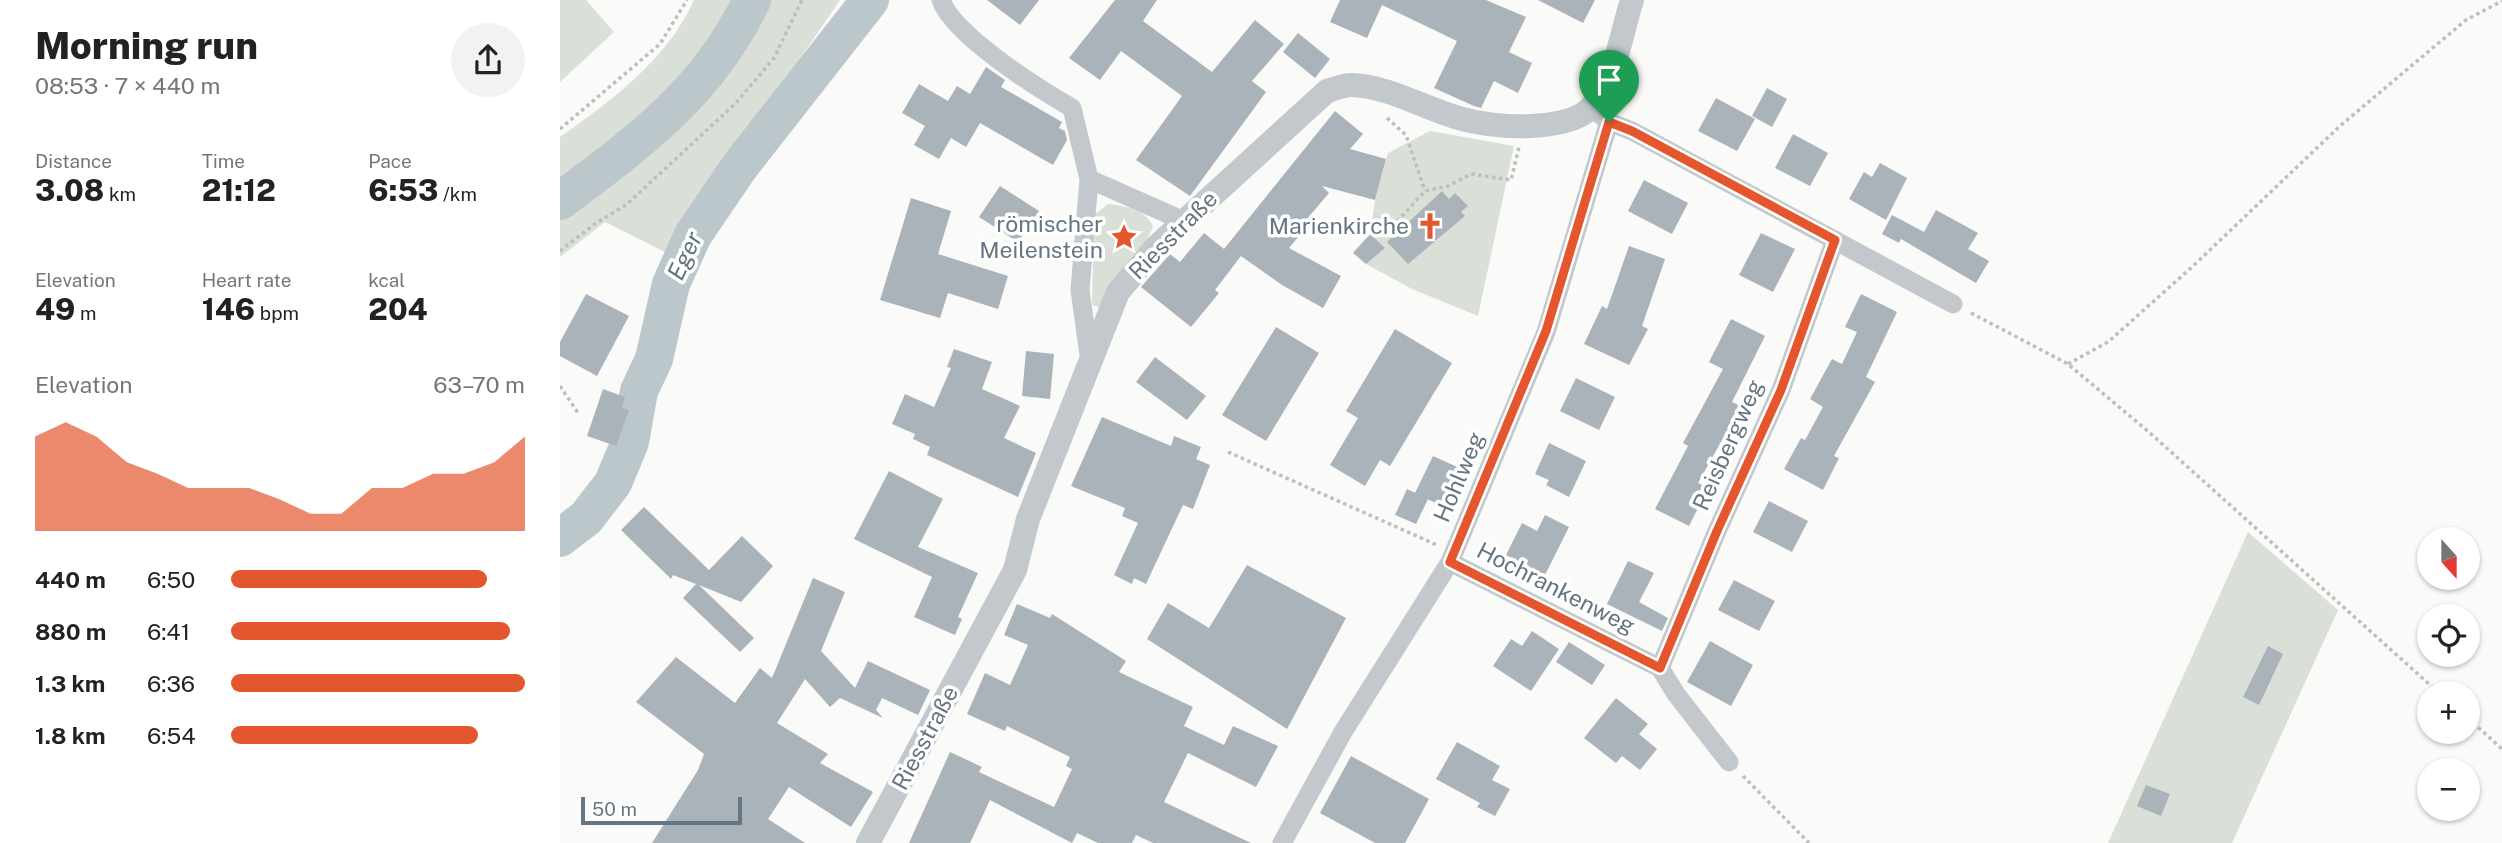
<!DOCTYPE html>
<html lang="en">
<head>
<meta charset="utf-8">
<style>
  body { margin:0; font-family:"Public Sans",sans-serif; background:#f2f2f2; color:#222; height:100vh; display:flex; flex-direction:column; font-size:26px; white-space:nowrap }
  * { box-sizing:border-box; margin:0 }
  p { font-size:23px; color:#767676 }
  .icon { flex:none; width:38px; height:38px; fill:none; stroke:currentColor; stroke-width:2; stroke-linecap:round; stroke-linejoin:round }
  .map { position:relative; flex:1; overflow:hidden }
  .panel { display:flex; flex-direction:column; background:#fff; width:560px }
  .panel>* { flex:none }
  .needle { width:46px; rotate:159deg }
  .buttons { position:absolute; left:1857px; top:527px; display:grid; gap:14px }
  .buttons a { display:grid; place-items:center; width:63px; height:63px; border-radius:50%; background:#fff; box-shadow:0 2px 5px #0004; font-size:35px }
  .scale { position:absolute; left:21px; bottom:18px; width:161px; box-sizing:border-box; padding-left:7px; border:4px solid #657683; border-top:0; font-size:19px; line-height:24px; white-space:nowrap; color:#657683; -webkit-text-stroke:5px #fff; paint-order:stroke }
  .pin { position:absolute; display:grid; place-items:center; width:60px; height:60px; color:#fff; margin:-72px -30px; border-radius:50% 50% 50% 0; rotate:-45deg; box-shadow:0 0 7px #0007 }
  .pin .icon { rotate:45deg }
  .round { display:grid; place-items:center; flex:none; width:74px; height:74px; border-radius:37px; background:#f2f2f2 }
  .overview { display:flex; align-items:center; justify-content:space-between; height:119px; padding:0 35px }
  h1 { font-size:38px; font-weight:800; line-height:52px }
  .stats { display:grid; grid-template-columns:repeat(3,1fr); gap:10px; height:119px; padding:7px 35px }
  .stats div { display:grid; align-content:center }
  .stats b { font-size:30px; font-weight:800 }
  .stats small { font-size:19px; font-weight:400 }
  .stats p { font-size:19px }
  .chart { height:196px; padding:14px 35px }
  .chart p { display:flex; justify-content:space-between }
  .chart svg { width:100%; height:126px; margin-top:7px; fill:#e4572e; opacity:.7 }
  ul { padding:0 35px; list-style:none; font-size:23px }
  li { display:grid; grid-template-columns:112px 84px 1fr; align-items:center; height:52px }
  li i { height:18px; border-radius:9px; background:#e4572e }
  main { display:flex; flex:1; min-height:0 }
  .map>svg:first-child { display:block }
</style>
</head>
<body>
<main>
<section class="panel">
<div class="overview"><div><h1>Morning run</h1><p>08:53 · 7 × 440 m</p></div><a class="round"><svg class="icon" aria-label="share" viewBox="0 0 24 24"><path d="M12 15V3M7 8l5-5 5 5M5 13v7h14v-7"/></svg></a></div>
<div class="stats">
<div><p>Distance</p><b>3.08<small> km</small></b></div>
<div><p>Time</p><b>21:12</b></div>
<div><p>Pace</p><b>6:53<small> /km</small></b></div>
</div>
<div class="stats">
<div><p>Elevation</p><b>49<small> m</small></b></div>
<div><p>Heart rate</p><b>146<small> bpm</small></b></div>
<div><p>kcal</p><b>204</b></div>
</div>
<div class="chart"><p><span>Elevation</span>63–70 m</p>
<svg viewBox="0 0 160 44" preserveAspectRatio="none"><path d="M0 44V11L10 6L20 11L30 20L40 24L50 29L60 29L70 29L80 33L90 38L100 38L110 29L120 29L130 24L140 24L150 20L160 11V44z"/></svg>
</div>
<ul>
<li><b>440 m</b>6:50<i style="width:87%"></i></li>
<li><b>880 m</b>6:41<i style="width:95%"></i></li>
<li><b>1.3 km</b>6:36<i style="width:100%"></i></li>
<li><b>1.8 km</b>6:54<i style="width:84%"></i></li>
</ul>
</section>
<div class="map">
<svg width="1942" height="843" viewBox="0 0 1942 843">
  <rect width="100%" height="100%" fill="#fafaf8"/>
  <!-- green -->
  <path fill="#dadfd7" d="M 0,0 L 26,0 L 54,32 L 0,82 Z
    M 134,0 L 280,0 L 107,253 L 45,222 L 0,257 L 0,137 C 51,101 108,59 134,0 Z
    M 870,131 L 954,146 L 918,316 L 852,289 L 806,264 L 824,248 L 810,234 L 815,200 L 828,153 Z
    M 548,204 C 566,206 586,209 593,227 L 582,250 L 539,307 L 532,305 L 534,215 Z
    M 1688,532 L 1778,610 L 1672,843 L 1548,843 Z"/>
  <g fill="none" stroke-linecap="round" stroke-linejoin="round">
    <!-- river -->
    <path stroke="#bbc7cb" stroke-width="38" d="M 0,201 C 80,141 148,92 192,0
      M 0,538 L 26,518 L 53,483 L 70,442 L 79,391 L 94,359 L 111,284 L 133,235 L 180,166 L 310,0"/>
  </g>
  <!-- building -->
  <path fill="#aab3b9" d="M 427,0 L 479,0 L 460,25 Z
    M 555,0 L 597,0 L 583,21 L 652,72 L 695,20 L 724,44 L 692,81 L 706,92 L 630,196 L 576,160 L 622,96 L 561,51 L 540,80 L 509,58 Z
    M 780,0 L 926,0 L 966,17 L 949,52 L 972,63 L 958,93 L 934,81 L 921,108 L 914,106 L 874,88 L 897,41 L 822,5 L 807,38 L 770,22 Z
    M 978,0 L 1035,0 L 1023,23 Z
    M 738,33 L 770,59 L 755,78 L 723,52 Z
    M 426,67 L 445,80 L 441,87 L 502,122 L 499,128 L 505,131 L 507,140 L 493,165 L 420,123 L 406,147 L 391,138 L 379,159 L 354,145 L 365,126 L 342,113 L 359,84 L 388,101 L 397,86 L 410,94 Z
    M 1207,88 L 1227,99 L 1212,127 L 1192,116 Z
    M 1156,98 L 1195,119 L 1177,151 L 1138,131 Z
    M 775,111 L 803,134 L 790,149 L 826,159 L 815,200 L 762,186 L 769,193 L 746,220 L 750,223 L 729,248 L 781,276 L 763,308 L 722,285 L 681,256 L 655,290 L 659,293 L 631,327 L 581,287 L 610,254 L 620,262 L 644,233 L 664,249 Z
    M 1233,134 L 1268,153 L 1250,186 L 1215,168 Z
    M 1320,163 L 1347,178 L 1326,220 L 1289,199 L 1304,172 L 1312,177 Z
    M 1084,180 L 1128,203 L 1112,234 L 1068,211 Z
    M 440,186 L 479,211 L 458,242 L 419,217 Z
    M 882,191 L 889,199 L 895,193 L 908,206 L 901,212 L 905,216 L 848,264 L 827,242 Z
    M 351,198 L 391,211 L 378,254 L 448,276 L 438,309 L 388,293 L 380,318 L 320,300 Z
    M 1376,210 L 1418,233 L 1408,249 L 1429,261 L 1416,283 L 1341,239 L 1339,243 L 1322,234 L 1332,215 L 1364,232 Z
    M 1201,233 L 1235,249 L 1213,292 L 1179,275 Z
    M 810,234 L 825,248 L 806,264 L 793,253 Z
    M 1069,246 L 1105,259 L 1082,326 L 1088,329 L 1069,365 L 1024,344 L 1042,306 L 1047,309 Z
    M 26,294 L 69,316 L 37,376 L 0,356 L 0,342 Z
    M 1301,294 L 1337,312 L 1306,377 L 1315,382 L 1274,456 L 1279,458 L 1263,490 L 1224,469 L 1241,438 L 1245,440 L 1263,407 L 1250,399 L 1272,359 L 1282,364 L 1297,332 L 1285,327 Z
    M 1171,319 L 1205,336 L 1172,402 L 1181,406 L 1138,483 L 1148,488 L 1129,526 L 1095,509 L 1128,446 L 1123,443 L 1163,369 L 1149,362 Z
    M 716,327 L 759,353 L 706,441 L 662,415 Z
    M 835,329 L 892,363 L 830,466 L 820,460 L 805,486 L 770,465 L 798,418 L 786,411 Z
    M 394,349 L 432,362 L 422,389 L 460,406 L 444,438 L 476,453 L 458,497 L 367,455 L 370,447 L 353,439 L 355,434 L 332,424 L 345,394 L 374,407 L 391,368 L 387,367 Z
    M 466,351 L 494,354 L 490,399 L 462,396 Z
    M 595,357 L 646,396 L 627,420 L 576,382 Z
    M 1016,378 L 1055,397 L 1039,430 L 1000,411 Z
    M 43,389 L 65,397 L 62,408 L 69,410 L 56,446 L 27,436 Z
    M 542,417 L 611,446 L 614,436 L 641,447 L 636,459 L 650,465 L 633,509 L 623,505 L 586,584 L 574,578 L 572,584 L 554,575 L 578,523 L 562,516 L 565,508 L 511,486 Z
    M 989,443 L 1026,461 L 1009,497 L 986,485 L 989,480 L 975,474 Z
    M 873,456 L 906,471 L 888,509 L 855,493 Z
    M 329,471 L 383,499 L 358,547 L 418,573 L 398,617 L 402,619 L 395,635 L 354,617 L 372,577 L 294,539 Z
    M 847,489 L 868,499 L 856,524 L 835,515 Z
    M 1209,501 L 1248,521 L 1232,552 L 1193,532 Z
    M 84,507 L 149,570 L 182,536 L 213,566 L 181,602 L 139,585 L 194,638 L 180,652 L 123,598 L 136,584 L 113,575 L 111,579 L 61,530 Z
    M 985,515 L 1009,527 L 985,575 L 946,555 L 962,523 L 977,531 Z
    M 1068,561 L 1094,573 L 1079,602 L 1108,618 L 1102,631 L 1047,604 Z
    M 687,565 L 786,618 L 727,729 L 587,639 L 608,603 L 649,628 Z
    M 253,578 L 285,592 L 261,651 L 295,688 L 308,661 L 370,690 L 358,715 L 322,698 L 316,710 L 323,718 L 280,698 L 270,707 L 245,679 L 217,723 L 268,754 L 260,763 L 313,792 L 291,827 L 229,787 L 208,819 L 245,843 L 92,843 L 138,770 L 144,754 L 76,702 L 116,657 L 175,703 L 200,668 L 212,678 Z
    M 1174,580 L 1215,601 L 1199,631 L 1158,610 Z
    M 457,604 L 490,618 L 492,614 L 566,661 L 559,672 L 633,707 L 624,726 L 664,745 L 673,726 L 718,746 L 696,787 L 628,753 L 604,802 L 691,843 L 593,843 L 576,835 L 572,843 L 538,843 L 517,833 L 512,843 L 430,800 L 410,843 L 349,843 L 390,752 L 422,767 L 419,772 L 494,807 L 512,769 L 506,766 L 510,757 L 447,726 L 445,731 L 407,714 L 425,673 L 450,685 L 468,645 L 444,635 Z
    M 972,631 L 999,649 L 971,691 L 933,666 L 951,639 L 962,646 Z
    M 1150,641 L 1193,665 L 1171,706 L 1127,682 Z
    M 1009,642 L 1045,665 L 1032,685 L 996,662 Z
    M 1708,646 L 1723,654 L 1699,705 L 1683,697 Z
    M 1056,698 L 1088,724 L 1079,734 L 1097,749 L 1080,770 L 1062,756 L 1056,763 L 1024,738 Z
    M 897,742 L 940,766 L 932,780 L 950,789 L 935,816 L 917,807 L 920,803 L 876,779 Z
    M 791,756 L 869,799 L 845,843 L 815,843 L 760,813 Z
    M 1586,785 L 1610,794 L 1601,816 L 1577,806 Z"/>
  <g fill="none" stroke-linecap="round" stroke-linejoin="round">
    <!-- path -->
    <path stroke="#bbbfc2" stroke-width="3.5" stroke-dasharray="3.5 3.5" stroke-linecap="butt" d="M 827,118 L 846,135 L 865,191
      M 0,129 L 100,44 L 127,0
      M 823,237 L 865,191 L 888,186 L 911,174 L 951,180 L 959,147
      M 0,251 L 36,223 L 66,205 L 175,104 L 214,58 L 242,0
      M 1411,313 L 1508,364 L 1590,433 L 1879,693
      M 1508,364 L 1548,342 L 1632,267 L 1781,125 L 1906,20 L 1942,1
      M 0,386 L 18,413
      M 668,452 L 877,545
      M 1908,718 L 1942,749
      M 1183,776 L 1249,843"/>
    <!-- minor -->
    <path stroke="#c3c8cc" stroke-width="19" d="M 381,0 C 393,35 479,89 512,108 L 529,179 L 624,221
      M 1049,122 L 1072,131 L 1393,304
      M 529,179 L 520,290 L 530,362
      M 890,562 L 1100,668 L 1116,694 L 1169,762
      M 1100,668 L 1157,531 L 1221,390 L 1275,240
      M 722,843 L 783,732 L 890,562 L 986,332 L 1049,122 L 1032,108"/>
    <!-- tertiary -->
    <path stroke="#c3c8cc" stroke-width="24" d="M 308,843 L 455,570 L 468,519 L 558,292 L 597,246 L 767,91 C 775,89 784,84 793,85 C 835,87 874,115 916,122 C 946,128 1013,131 1033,105 C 1056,76 1061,35 1072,0"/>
  </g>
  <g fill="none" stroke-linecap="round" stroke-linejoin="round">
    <defs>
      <path id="route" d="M 1049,122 L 1072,131 L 1275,240 L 1221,390 L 1157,531 L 1100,668 L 890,562 L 986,331 Z"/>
    </defs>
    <!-- route casing -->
    <use href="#route" stroke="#fff" stroke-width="14"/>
    <!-- route -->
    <use href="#route" stroke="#e4572e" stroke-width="9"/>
  </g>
  <!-- icons -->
  <defs>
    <symbol id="church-bare" viewBox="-9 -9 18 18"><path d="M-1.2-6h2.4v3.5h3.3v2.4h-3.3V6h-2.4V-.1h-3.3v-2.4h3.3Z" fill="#e4572e" stroke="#fff" stroke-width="2.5" paint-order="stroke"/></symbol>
    <symbol id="sight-bare" viewBox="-9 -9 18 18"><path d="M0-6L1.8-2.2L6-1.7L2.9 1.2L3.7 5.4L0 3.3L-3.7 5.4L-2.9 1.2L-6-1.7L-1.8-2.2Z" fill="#e4572e" stroke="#fff" stroke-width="2.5" paint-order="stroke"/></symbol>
  </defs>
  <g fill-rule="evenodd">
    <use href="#church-bare" x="851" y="207" width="38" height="38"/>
    <use href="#sight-bare" x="545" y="218" width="38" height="38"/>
  </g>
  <g text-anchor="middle" stroke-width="7" stroke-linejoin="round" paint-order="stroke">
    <!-- poi labels -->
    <g font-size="23" fill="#657683" stroke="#fff" text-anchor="end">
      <text x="543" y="232">römischer<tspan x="543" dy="26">Meilenstein</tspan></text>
      <text x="849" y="234">Marienkirche</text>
    </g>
    <!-- street labels -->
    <g font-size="23" fill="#657683" stroke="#fff">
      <text transform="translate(613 235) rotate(-45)" y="8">Riesstraße</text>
      <text transform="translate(1168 445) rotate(-66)" y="8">Reisbergweg</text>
      <text transform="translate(899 477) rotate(-67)" y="8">Hohlweg</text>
      <text transform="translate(996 588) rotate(27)" y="8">Hochrankenweg</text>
      <text transform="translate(365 738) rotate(-62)" y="8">Riesstraße</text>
    </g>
    <!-- water labels -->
    <g font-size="24" font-style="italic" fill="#60757c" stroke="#fff">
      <text transform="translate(125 256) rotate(-65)" y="8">Eger</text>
    </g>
  </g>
</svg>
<div class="buttons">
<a><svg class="needle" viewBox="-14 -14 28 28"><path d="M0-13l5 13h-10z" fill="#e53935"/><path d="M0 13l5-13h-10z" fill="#767676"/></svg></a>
<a><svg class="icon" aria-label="locate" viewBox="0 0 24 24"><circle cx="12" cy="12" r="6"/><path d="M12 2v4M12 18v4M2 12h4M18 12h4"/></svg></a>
<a>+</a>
<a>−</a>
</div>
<div class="scale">50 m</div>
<div class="pin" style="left:1049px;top:122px;background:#1e9e55"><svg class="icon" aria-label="arrive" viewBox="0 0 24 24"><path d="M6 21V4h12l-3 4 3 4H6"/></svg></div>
</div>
</main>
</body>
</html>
